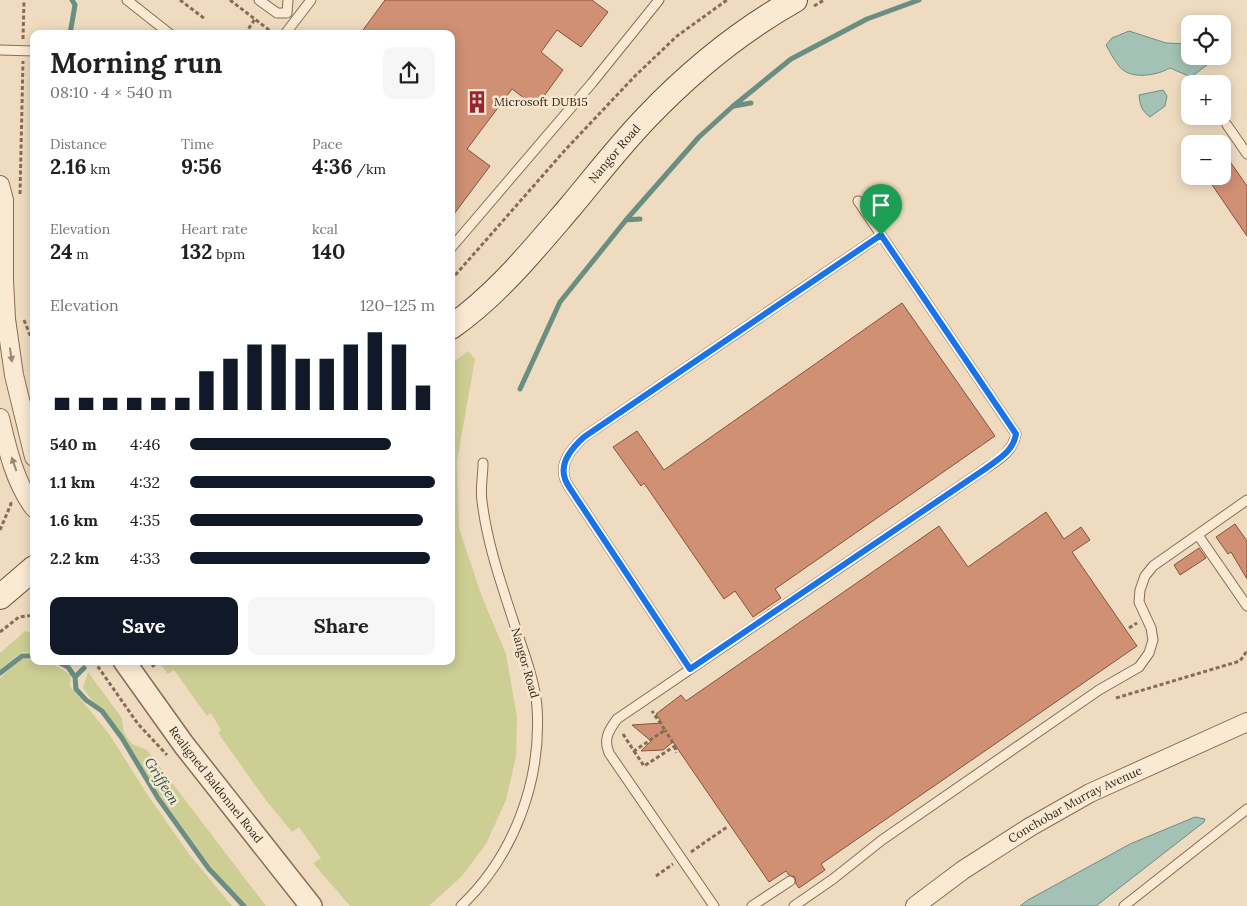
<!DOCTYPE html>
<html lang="en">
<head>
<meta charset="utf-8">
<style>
  body { margin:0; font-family:Lora,serif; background:#f6f6f6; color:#222; height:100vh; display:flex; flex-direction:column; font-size:19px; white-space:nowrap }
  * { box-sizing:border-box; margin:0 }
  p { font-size:16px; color:#767676 }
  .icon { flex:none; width:28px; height:28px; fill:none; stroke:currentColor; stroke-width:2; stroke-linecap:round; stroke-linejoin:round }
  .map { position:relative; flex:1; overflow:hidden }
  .drawer { position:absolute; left:30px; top:30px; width:425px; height:635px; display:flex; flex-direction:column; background:#fff; border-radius:10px; box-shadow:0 2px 12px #0003 }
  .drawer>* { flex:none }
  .buttons { position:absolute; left:1181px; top:15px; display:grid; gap:10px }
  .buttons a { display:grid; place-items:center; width:50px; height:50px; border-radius:10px; background:#fff; box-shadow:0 2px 12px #0003; font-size:25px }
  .pin { position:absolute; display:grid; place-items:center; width:42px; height:42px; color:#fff; margin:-51px -21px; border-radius:50% 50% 50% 0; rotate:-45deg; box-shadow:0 0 5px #0007 }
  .pin .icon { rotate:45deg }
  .round { display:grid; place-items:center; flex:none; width:52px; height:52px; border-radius:10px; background:#f6f6f6 }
  .summary { display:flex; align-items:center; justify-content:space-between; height:85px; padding:0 20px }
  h1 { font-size:28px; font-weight:700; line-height:38px }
  .stats { display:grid; grid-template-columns:repeat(3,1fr); gap:8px; height:85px; padding:5px 20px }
  .stats div { display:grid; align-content:center }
  .stats b { font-size:21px; font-weight:700 }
  .stats small { font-size:14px; font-weight:400 }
  .stats p { font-size:14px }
  .chart { height:140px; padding:10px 20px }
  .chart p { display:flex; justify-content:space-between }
  .chart svg { width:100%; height:90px; margin-top:5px; stroke:#111827; stroke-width:6 }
  .primary-button { display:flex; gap:10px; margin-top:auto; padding:10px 20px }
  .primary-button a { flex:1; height:58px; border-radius:10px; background:#111827; color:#fff; font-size:20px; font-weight:700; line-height:58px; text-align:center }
  .primary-button a+a { background:#f6f6f6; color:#222 }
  ul { padding:0 20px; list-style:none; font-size:16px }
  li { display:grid; grid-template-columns:80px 60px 1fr; align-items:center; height:38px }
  li i { height:12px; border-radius:6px; background:#111827 }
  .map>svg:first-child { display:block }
</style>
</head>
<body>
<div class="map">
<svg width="1247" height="906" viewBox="0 0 1247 906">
  <rect width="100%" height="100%" fill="#efdcc0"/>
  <!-- green -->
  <path fill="#cdce93" d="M 468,351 L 475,359 L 457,461 L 459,528 L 482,597 L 506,654 L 517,717 L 516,756 L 506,800 L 486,844 L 462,876 L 429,906 L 350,906 L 313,863 L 321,858 L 299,827 L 292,832 L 268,803 L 218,733 L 221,730 L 211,713 L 207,716 L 174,670 L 168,674 L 158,661 L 451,661 L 451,364 Z
    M 25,631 L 34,633 L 34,653 L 22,652 L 0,669 L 0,653 Z
    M 21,659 L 48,661 L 71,675 L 70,686 L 109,734 L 149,797 L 189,854 L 232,906 L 0,906 L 0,678 Z
    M 88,672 L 122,718 L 124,733 L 132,744 L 147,750 L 266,906 L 239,906 L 83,688 Z"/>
  <!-- water -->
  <path fill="#a3c1b5" stroke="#6a8f82" d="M 1129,31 L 1166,43 L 1190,44 L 1190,56 L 1219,56 L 1191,77 L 1170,68 C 1156,76 1129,80 1119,66 C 1114,60 1110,52 1106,45 L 1112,38 Z
    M 1163,90 L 1167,96 L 1165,106 L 1150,117 C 1142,111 1140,106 1139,95 Z
    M 1195,817 L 1205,819 L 1204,822 L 1096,906 L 1020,906 L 1028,900 L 1130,844 Z"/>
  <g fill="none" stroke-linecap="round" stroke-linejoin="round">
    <!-- stream -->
    <path stroke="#6a8f82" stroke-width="5" d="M 70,34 L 75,5 L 72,0
      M 734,106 L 751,103
      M 626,220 L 640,219
      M 520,389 L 560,302 L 626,220 L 699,137 L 732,107 L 791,59 L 867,19 L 919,0
      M 56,661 L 68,667 L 75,677
      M 84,668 L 75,677 L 76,689 L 86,700 L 102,711 L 122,738 L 158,798 L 209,869 L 244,906
      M 0,673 L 22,656 L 34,656"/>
  </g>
  <!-- building -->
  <path fill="#cf9074" stroke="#89523c" d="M 385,0 L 592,0 L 608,12 L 581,47 L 557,30 L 541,52 L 563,70 L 536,107 L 512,89 L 467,149 L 490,166 L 451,218 L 451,34 L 360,34 Z
    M 1222,150 L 1247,186 L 1247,236 L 1206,176 L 1222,176 Z
    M 902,303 L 995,436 L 775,589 L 781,598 L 753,617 L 735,591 L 724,599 L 644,483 L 641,486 L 613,447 L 637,431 L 664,470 Z
    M 1046,512 L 1064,539 L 1081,527 L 1090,540 L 1072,552 L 1137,646 L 821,864 L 825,870 L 799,888 L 796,884 L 795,877 L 789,875 L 786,871 L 769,882 L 673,742 L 663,750 L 641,751 L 651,741 L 632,725 L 662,723 L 656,714 L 681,695 L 686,701 L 939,526 L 968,567 Z
    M 1235,524 L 1247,541 L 1247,579 L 1231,552 L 1228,554 L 1216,537 Z
    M 1199,548 L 1206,558 L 1180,575 L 1174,565 Z"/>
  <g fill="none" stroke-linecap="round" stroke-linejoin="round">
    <defs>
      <path id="service" d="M 127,0 L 170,34
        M 259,0 L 277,13 L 287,13 L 288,0
        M 285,34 L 311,0
        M 0,50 L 34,51
        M 1227,125 L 1247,154
        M 451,248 L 592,83 L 659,0
        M 1198,535 L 1247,606
        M 690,669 L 575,496 C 572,491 567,485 565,479 C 559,462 573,447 584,437 L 881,235
        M 461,906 C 514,856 542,780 537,707 C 535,681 523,650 515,626 C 502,586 487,544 482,501 C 480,489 483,476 483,463
        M 714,906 L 609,753 C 603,739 609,730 617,719 L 985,469 C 998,460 1013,452 1016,434 L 858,201
        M 752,906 L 790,881
        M 794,906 L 833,879 L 882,840 L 1099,690 L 1139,667 L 1149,653 L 1153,640 L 1151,628 L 1139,602 L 1140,590 L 1145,576 L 1153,566 L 1247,500
        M 1124,906 L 1247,809"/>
      <g id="minor">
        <path d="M 0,185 L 4,200 L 4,280 L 6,319 L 14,375 L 34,457"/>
        <path d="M 0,418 C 7,448 15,483 34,508"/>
        <path id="s1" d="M 915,906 L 963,870 L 1030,827 L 1090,793 L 1247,722"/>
      </g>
      <g id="tertiary">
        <path id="s2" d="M 124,661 L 184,745 L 311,906"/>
      </g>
      <g id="secondary">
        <path id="s3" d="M 451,327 C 498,294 534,249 571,206 C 596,176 620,145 647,117 C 691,71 740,31 795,0"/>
        <path d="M 0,597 L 34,568"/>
      </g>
    </defs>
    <!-- service casing -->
    <use href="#service" stroke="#896c57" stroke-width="11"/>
    <!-- minor casing -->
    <use href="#minor" stroke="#896c57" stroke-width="20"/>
    <!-- tertiary casing -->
    <use href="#tertiary" stroke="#896c57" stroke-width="24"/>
    <!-- secondary casing -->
    <use href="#secondary" stroke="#6b4d3a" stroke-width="26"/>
    <!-- path -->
    <path stroke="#896c57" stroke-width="3" stroke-dasharray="4 2.5" stroke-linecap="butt" d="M 180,0 L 205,19
      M 230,0 L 273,33
      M 814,6 L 824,0
      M 245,34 L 255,19
      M 23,39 L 24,0
      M 20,194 L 23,61
      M 451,280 L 566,149 L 635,76 L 677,36 L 727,0
      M 24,320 L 34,345
      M 0,530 L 11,504 L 10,501
      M 1129,628 L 1137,623
      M 0,632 L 19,617 L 34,615
      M 94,661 L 138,724 L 167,755
      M 152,667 L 158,661
      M 1116,698 L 1240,661 L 1247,651
      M 623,734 L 634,751 L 665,730 L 652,711
      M 675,746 L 676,753
      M 634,751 L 644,766 L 675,746 L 665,730
      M 691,852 L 727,827
      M 656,876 L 673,864"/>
    <!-- service -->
    <use href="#service" stroke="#faead3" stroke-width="9"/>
    <!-- minor -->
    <use href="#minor" stroke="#faead3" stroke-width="18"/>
    <!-- tertiary -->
    <use href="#tertiary" stroke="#faead3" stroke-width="21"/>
    <!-- secondary -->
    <use href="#secondary" stroke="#faead3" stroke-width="24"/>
  </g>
  <!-- one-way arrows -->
  <defs><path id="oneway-solid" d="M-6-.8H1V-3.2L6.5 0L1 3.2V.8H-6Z" transform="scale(1.25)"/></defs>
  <g fill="#998878">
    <use href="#oneway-solid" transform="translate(11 355) rotate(81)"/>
    <use href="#oneway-solid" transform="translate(14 464) rotate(-109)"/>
  </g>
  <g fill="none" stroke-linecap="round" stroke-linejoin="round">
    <defs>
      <path id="route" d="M 881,235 L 1016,434 C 1013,452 998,459 985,469 L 690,669 L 575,496 C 572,491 567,485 565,479 C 559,462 573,447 584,437 Z"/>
    </defs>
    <!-- route casing -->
    <use href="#route" stroke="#fff" stroke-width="10"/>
    <!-- route -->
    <use href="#route" stroke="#1a73e8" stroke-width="6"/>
  </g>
  <!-- icons -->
  <defs>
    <symbol id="building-bare" viewBox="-9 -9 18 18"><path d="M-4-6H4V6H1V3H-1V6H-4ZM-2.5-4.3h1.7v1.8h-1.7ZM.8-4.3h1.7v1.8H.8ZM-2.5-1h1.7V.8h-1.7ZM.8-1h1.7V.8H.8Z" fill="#9a2532" stroke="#f7e7cf" stroke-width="2.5" paint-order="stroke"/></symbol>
  </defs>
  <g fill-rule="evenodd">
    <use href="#building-bare" x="461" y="86" width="32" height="32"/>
  </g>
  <g text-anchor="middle" stroke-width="5" stroke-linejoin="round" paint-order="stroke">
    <!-- poi labels -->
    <g font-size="12" fill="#38271c" stroke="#f7e7cf" text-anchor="start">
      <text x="494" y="106">Microsoft DUB15</text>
    </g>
    <!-- street labels -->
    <g font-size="12" fill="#38271c" stroke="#f7e7cf">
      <text dy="4" stroke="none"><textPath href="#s3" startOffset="239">Nangor Road</textPath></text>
      <text transform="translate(525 663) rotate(74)" y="4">Nangor Road</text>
      <text dy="4" stroke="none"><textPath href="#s2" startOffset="154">Realigned Baldonnel Road</textPath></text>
      <text dy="4" stroke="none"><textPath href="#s1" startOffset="190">Conchobar Murray Avenue</textPath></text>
    </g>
    <!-- water labels -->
    <g font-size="14" font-style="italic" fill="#2b5851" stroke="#f7e7cf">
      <text transform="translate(162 781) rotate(58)" y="5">Griffeen</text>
    </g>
  </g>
</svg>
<div class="buttons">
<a><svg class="icon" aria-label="locate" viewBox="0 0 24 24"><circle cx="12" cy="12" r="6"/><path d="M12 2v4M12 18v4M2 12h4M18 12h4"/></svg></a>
<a>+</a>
<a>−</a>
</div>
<div class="pin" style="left:881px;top:235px;background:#1e9e55"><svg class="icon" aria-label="arrive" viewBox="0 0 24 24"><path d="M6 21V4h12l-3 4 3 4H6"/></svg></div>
<section class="drawer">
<div class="summary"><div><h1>Morning run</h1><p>08:10 · 4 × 540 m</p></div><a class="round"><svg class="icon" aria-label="share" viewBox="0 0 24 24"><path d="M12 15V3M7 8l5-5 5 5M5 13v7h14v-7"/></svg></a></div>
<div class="stats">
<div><p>Distance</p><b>2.16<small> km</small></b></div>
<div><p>Time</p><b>9:56</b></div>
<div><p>Pace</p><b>4:36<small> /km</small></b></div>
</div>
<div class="stats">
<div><p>Elevation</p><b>24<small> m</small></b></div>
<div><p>Heart rate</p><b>132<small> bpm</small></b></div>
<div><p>kcal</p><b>140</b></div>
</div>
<div class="chart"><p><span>Elevation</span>120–125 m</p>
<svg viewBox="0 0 160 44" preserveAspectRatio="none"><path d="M5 44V38M15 44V38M25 44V38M35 44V38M45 44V38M55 44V38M65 44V25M75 44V19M85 44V12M95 44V12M105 44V19M115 44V19M125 44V12M135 44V6M145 44V12M155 44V32"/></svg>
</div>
<ul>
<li><b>540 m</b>4:46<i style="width:82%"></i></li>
<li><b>1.1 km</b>4:32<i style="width:100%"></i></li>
<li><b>1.6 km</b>4:35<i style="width:95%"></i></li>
<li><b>2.2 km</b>4:33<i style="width:98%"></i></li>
</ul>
<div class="primary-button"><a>Save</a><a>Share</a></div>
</section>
</div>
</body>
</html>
